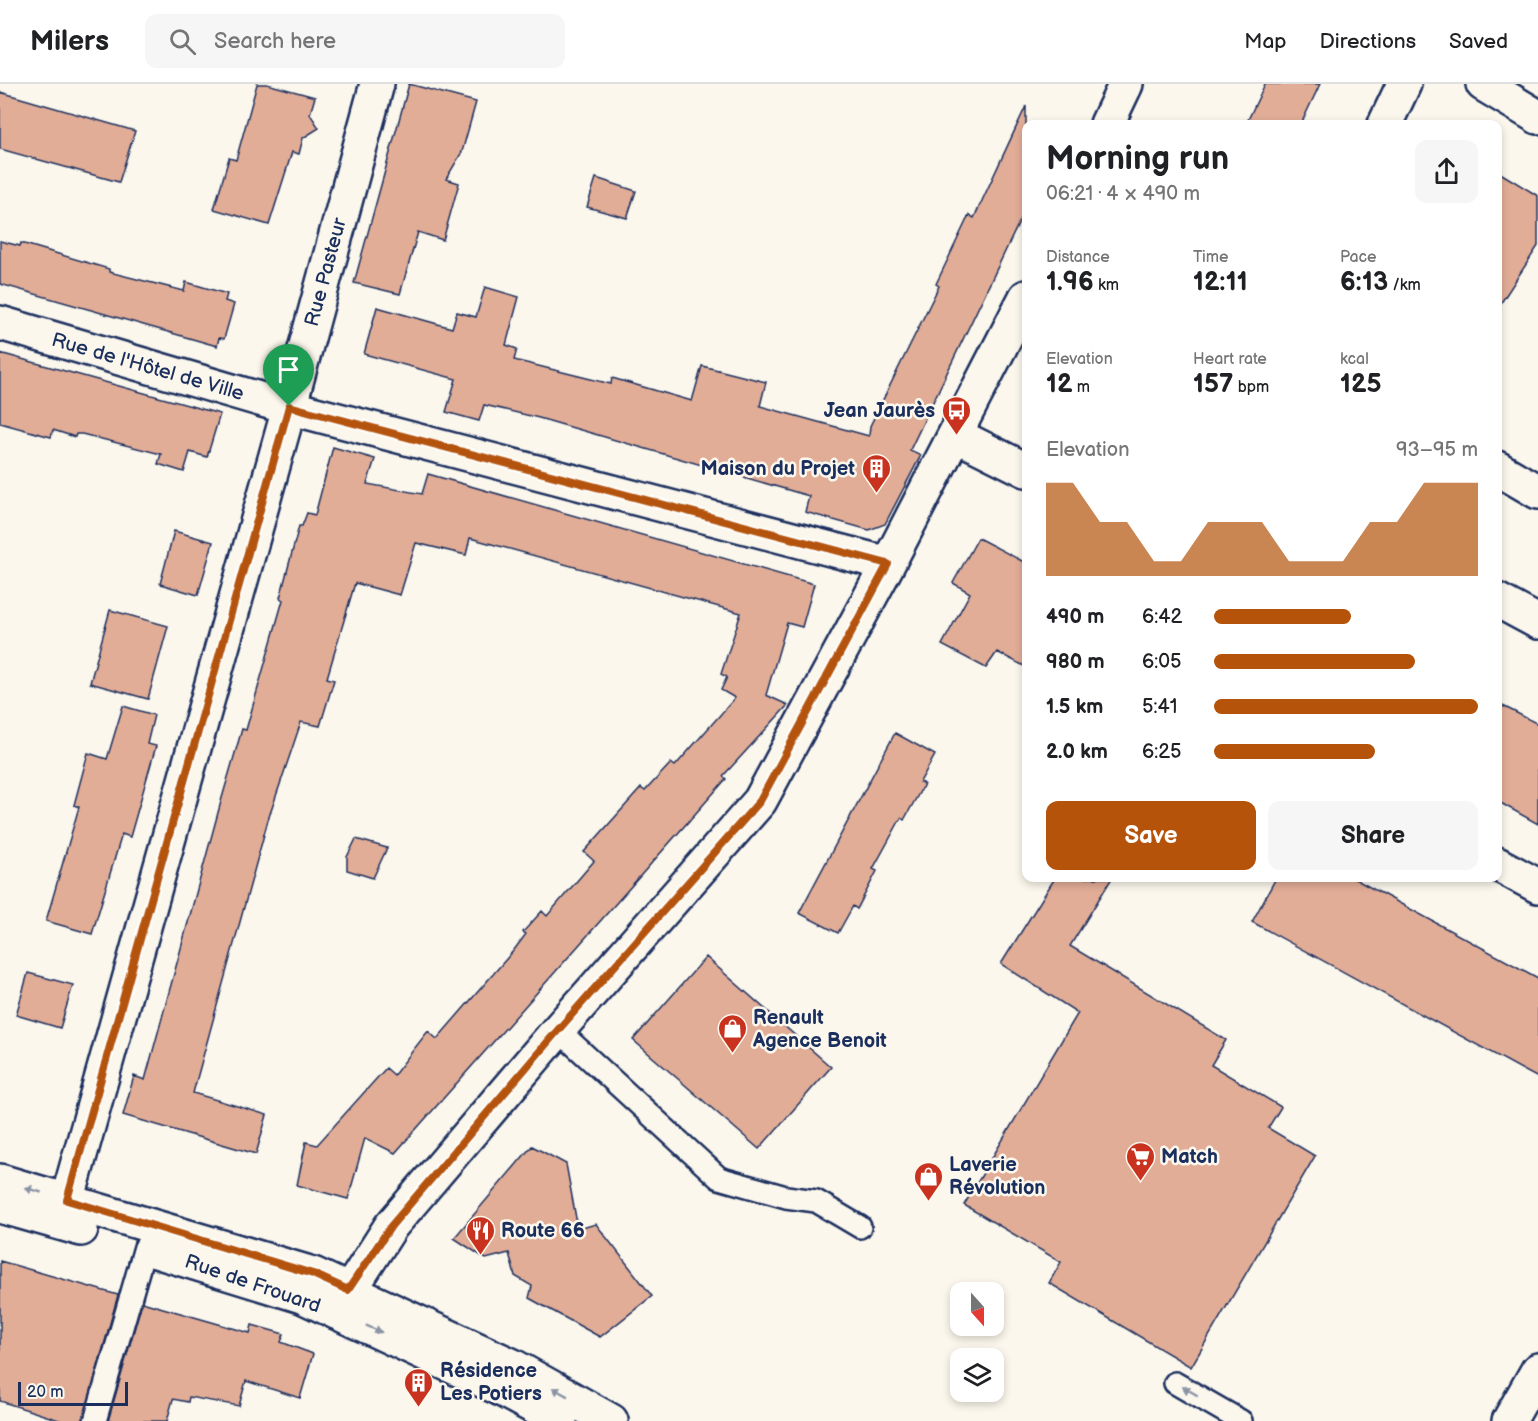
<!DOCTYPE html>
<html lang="en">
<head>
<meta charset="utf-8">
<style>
  body { margin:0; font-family:"Balsamiq Sans",sans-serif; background:#f6f6f6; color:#202124; height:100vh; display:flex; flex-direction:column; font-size:22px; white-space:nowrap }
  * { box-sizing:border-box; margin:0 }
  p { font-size:20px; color:#757577 }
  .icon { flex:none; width:33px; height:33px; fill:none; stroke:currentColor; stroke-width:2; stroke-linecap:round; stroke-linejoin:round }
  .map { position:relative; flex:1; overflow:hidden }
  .side { position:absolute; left:1022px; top:36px; width:480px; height:762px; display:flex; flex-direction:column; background:#fff; border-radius:12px; box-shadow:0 3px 9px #0003 }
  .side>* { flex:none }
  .needle { width:39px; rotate:159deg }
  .controls { position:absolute; left:950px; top:1198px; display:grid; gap:12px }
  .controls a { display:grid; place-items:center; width:54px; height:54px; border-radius:12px; background:#fff; box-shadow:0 3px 9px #0003; font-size:30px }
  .scale { position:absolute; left:18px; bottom:15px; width:110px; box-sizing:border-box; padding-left:6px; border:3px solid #1b2f5e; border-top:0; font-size:16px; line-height:21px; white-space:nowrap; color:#1b2f5e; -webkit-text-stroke:4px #fbf7ec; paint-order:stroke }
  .pin { position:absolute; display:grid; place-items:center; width:51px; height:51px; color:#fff; margin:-62px -26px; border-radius:50% 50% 50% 0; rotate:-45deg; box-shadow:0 0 6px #0007 }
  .pin .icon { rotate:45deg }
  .round { display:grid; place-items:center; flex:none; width:63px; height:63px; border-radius:12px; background:#f6f6f6 }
  .summary { display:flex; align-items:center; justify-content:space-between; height:102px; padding:0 24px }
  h1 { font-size:33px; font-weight:800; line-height:45px }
  .stats { display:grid; grid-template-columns:repeat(3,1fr); gap:9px; height:102px; padding:6px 24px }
  .stats div { display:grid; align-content:center }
  .stats b { font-size:26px; font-weight:800 }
  .stats small { font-size:16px; font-weight:400 }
  .stats p { font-size:16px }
  .chart { height:168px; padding:12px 24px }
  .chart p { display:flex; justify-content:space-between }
  .chart svg { width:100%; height:108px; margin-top:6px; fill:#b45309; opacity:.7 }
  .action { display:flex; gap:12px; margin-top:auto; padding:12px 24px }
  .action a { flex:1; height:69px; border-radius:12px; background:#b45309; color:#fff; font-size:24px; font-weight:800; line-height:69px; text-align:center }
  .action a+a { background:#f6f6f6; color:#202124 }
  ul { padding:0 24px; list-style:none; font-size:20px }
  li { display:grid; grid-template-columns:96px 72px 1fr; align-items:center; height:45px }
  li i { height:15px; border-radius:8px; background:#b45309 }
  header { display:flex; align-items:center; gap:36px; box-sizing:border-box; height:84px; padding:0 30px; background:#fff; border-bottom:2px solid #e0e0e0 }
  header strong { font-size:28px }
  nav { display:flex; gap:33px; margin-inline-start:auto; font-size:21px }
  .search { width:420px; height:54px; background:#f6f6f6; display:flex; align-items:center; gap:15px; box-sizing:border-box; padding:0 21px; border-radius:12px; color:#757577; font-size:22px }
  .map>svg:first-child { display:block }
</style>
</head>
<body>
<header>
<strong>Milers</strong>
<div class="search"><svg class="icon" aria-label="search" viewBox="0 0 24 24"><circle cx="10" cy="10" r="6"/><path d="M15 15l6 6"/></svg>Search here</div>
<nav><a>Map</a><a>Directions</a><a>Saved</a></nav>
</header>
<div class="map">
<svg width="1538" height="1337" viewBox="0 0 1538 1337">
  <rect width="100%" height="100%" fill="#fbf7ec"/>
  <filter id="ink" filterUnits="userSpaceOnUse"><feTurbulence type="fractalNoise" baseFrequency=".0167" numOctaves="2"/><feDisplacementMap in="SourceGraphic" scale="12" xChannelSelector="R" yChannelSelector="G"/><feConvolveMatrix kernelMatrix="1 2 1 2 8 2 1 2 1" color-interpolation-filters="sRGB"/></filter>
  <g filter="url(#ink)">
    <!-- building -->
    <path fill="#e2ad97" stroke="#1b2f5e" stroke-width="1.5" d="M 257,0 L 267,0 L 315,13 L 310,30 L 319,44 L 303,54 L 299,70 L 292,68 L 269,141 L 214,125 L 229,74 L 236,76 Z
      M 409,0 L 476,18 L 462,68 L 446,95 L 459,99 L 443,156 L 418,148 L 400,210 L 354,199 Z
      M 1265,0 L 1320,0 L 1301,40 L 1246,40 Z
      M 0,8 L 135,47 L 119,98 L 0,65 Z
      M 1026,22 L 1026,124 L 910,366 L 921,371 L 885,440 L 869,446 L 805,428 L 809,412 L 539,334 L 484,321 L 479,337 L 446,328 L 456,295 L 364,270 L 377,223 L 452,244 L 457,228 L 476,233 L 485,203 L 519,213 L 506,261 L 517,265 L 514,276 L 611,300 L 612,294 L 692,317 L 702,282 L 766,298 L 760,322 L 869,352 L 870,342 L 939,202 L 936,200 L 948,175 L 969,131 L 974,134 Z
      M 1497,87 L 1538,112 L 1538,162 L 1497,225 Z
      M 596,94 L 636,107 L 627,134 L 587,123 Z
      M 0,157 L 20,162 L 21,159 L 109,185 L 109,188 L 184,207 L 186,198 L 227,210 L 225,217 L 234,220 L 224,255 L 219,254 L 217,262 L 0,200 Z
      M 0,269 L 220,330 L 207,373 L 190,368 L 184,388 L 158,380 L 161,370 L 82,350 L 76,350 L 75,353 L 53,346 L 51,353 L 0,339 Z
      M 333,363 L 375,375 L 367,400 L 422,410 L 428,390 L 814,500 L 802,543 L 787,539 L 766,611 L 788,621 L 723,692 L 726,695 L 395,1069 L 365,1054 L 348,1115 L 297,1101 L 306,1058 L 317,1061 L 386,984 L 394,991 L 428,947 L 437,955 L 514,866 L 526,850 L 523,848 L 542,827 L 547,832 L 594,777 L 584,768 L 641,704 L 645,707 L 671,679 L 675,682 L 735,614 L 721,606 L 727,593 L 721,590 L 741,529 L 470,454 L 466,471 L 416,459 L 400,511 L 355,499 L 327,594 L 334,596 L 320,642 L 301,638 L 268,736 L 193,1009 L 267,1031 L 256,1070 L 123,1031 L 134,992 L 145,996 L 222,714 L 242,645 L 246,646 L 283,516 L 280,514 L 299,442 L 302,442 L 307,429 L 315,431 Z
      M 174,447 L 213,458 L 198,511 L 160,500 Z
      M 978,454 L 1026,479 L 1026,583 L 997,568 L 986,584 L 942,561 L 970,509 L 953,499 Z
      M 110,526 L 168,542 L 148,615 L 90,599 Z
      M 1497,619 L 1538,640 L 1538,740 L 1497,717 Z
      M 123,622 L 154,631 L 147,660 L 156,662 L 130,753 L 122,750 L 92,850 L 46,837 L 79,723 L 74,721 L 88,669 L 107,675 Z
      M 895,649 L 935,671 L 920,698 L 924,700 L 904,736 L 901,734 L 873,785 L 877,787 L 857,825 L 853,822 L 838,849 L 799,829 Z
      M 356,755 L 387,764 L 373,794 L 347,786 L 347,773 Z
      M 1055,794 L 1112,794 L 1070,862 L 1226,956 L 1211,981 L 1281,1023 L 1268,1044 L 1315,1072 L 1191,1283 L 1049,1199 L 1061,1178 L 964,1121 L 1078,929 L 1001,880 Z
      M 1276,794 L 1353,794 L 1538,894 L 1538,994 L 1252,838 Z
      M 706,873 L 831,983 L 759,1065 L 633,956 Z
      M 28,889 L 73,901 L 60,944 L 16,931 Z
      M 532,1062 L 566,1080 L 578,1145 L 596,1140 L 652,1212 L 600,1253 L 529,1214 L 532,1202 L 515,1192 L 509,1169 L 486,1175 L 454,1154 Z
      M 0,1177 L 118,1211 L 83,1337 L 62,1337 L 0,1317 Z
      M 142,1218 L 250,1249 L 252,1241 L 284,1250 L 281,1258 L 313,1270 L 300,1314 L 246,1297 L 239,1322 L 189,1313 L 188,1318 L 173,1315 L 167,1337 L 108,1337 Z"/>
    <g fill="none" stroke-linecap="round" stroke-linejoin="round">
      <defs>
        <path id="lane" d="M 558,946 L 719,1094 L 786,1113 L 816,1117 L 860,1143
          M 1175,1299 L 1241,1337
          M 95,1337 L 145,1163"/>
        <path id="street" d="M 1483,0 L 1538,33
          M 1107,40 L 1126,0
          M 1385,40 L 1404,0
          M 0,239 L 273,319 L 888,480
          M 956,351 L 1026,386
          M 1497,384 L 1538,408
          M 1497,516 L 1538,538
          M 1497,780 L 1538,802
          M 336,1228 L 391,1142 L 558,946 L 760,717 L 888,480 L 1026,213
          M 1509,1337 L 1538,1286"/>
        <path id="secondary" d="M 0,1097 L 313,1190 L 513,1282 L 611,1337
          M 0,1122 L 81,1145
          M 61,1139 L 285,339 L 377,0
          M 156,1167 L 302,1212 L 499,1304 L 560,1337"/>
      </defs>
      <!-- lane casing -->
      <use href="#lane" stroke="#1b2f5e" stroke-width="26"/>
      <!-- street casing -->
      <use href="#street" stroke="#1b2f5e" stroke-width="38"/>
      <!-- secondary casing -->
      <use href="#secondary" stroke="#1b2f5e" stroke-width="38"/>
      <!-- lane -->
      <use href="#lane" stroke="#fbf7ec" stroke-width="21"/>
      <!-- street -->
      <use href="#street" stroke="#fbf7ec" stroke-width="33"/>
      <!-- secondary -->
      <use href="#secondary" stroke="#fbf7ec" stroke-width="33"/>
    </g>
    <!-- one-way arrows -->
    <defs><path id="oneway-solid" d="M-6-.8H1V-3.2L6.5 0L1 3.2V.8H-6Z" transform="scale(1.5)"/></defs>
    <g fill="#8b93a5">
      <use href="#oneway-solid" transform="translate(33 1106) rotate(-164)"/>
      <use href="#oneway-solid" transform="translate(374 1245) rotate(24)"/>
      <use href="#oneway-solid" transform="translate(1190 1307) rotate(-150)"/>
      <use href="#oneway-solid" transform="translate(560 1308) rotate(-151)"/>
    </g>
  </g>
  <g fill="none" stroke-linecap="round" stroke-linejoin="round" filter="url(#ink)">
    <defs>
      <path id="route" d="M 289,322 L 888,480 L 760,717 L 558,946 L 391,1142 L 348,1206 L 313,1190 L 67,1116 Z"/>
    </defs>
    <!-- route casing -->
    <use href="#route" stroke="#fff" stroke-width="12"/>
    <!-- route -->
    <use href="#route" stroke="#b45309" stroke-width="8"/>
  </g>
  <!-- icons -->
  <defs>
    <symbol id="bus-pin" viewBox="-11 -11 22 30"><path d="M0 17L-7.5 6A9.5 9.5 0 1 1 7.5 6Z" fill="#c8321e" stroke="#fbf7ec"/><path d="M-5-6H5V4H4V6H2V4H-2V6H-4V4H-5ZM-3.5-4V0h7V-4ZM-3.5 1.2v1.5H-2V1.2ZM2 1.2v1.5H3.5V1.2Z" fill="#fff"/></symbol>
    <symbol id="building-pin" viewBox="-11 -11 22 30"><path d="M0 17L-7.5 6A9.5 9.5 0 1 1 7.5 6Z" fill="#c8321e" stroke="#fbf7ec"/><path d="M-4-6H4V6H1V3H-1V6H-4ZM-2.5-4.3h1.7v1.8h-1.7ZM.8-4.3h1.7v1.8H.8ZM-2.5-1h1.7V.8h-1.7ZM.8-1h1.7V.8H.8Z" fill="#fff"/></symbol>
    <symbol id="shop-pin" viewBox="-11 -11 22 30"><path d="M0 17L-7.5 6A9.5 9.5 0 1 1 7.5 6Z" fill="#c8321e" stroke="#fbf7ec"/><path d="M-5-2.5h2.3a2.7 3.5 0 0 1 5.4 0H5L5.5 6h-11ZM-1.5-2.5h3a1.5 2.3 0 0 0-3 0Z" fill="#fff"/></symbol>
    <symbol id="supermarket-pin" viewBox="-11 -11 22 30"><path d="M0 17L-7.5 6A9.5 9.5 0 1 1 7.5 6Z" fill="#c8321e" stroke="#fbf7ec"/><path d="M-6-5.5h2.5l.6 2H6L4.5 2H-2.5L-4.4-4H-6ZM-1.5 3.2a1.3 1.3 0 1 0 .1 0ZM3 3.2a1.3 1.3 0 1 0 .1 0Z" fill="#fff"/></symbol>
    <symbol id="restaurant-pin" viewBox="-11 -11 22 30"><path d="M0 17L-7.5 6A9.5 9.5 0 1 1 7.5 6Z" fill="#c8321e" stroke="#fbf7ec"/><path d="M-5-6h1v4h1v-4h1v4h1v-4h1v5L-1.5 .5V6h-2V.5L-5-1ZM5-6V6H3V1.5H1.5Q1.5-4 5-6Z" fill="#fff"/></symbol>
  </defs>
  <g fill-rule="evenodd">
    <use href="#bus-pin" x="940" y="310" width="33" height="45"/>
    <use href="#building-pin" x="860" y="368" width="33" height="45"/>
    <use href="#shop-pin" x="716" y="928" width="33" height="45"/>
    <use href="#supermarket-pin" x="1124" y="1056" width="33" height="45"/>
    <use href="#shop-pin" x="912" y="1076" width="33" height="45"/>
    <use href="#restaurant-pin" x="464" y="1130" width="33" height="45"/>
    <use href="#building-pin" x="402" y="1282" width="33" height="45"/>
  </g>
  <g text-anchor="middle" stroke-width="5" stroke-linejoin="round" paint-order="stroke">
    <!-- street labels -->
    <g font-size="20" fill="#1b2f5e" stroke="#fbf7ec">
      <text transform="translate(325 188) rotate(-75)" y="7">Rue Pasteur</text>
      <text transform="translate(148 282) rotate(16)" y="7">Rue de l'Hôtel de Ville</text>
      <text transform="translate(253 1199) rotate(19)" y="7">Rue de Frouard</text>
    </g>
    <!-- poi labels -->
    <g font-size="20" font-weight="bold" fill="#1b2f5e" stroke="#fbf7ec" text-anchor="start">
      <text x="935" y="333" text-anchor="end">Jean Jaurès</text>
      <text x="855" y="391" text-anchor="end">Maison du Projet</text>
      <text x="753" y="940">Renault<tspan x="753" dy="23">Agence Benoit</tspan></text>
      <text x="1161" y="1079">Match</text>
      <text x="949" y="1087">Laverie<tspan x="949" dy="23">Révolution</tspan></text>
      <text x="501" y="1153">Route 66</text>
      <text x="440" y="1293">Résidence<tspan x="440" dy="23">Les Potiers</tspan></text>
    </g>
  </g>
</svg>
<div class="controls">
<a><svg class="needle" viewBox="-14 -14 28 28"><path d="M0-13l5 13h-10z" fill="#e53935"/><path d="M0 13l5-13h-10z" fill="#757577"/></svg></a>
<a><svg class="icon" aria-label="layers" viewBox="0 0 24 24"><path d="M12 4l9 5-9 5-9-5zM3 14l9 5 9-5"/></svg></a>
</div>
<div class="scale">20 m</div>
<div class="pin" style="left:289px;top:322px;background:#1e9e55"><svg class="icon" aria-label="arrive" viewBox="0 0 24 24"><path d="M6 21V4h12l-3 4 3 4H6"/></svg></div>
<section class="side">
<div class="summary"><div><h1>Morning run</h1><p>06:21 · 4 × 490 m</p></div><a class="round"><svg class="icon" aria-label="share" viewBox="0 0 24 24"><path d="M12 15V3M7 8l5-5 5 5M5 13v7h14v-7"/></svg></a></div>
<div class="stats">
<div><p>Distance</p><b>1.96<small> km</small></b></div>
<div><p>Time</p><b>12:11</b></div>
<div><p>Pace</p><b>6:13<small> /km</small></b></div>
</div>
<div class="stats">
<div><p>Elevation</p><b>12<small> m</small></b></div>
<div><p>Heart rate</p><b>157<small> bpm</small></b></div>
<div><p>kcal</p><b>125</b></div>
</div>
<div class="chart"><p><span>Elevation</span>93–95 m</p>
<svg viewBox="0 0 160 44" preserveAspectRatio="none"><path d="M0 44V6L10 6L20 22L30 22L40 38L50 38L60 22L70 22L80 22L90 38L100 38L110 38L120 22L130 22L140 6L150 6L160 6V44z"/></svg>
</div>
<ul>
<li><b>490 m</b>6:42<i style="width:52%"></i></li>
<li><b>980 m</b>6:05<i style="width:76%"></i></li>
<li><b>1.5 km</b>5:41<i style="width:100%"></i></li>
<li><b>2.0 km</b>6:25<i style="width:61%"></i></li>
</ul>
<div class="action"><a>Save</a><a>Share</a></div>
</section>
</div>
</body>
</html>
